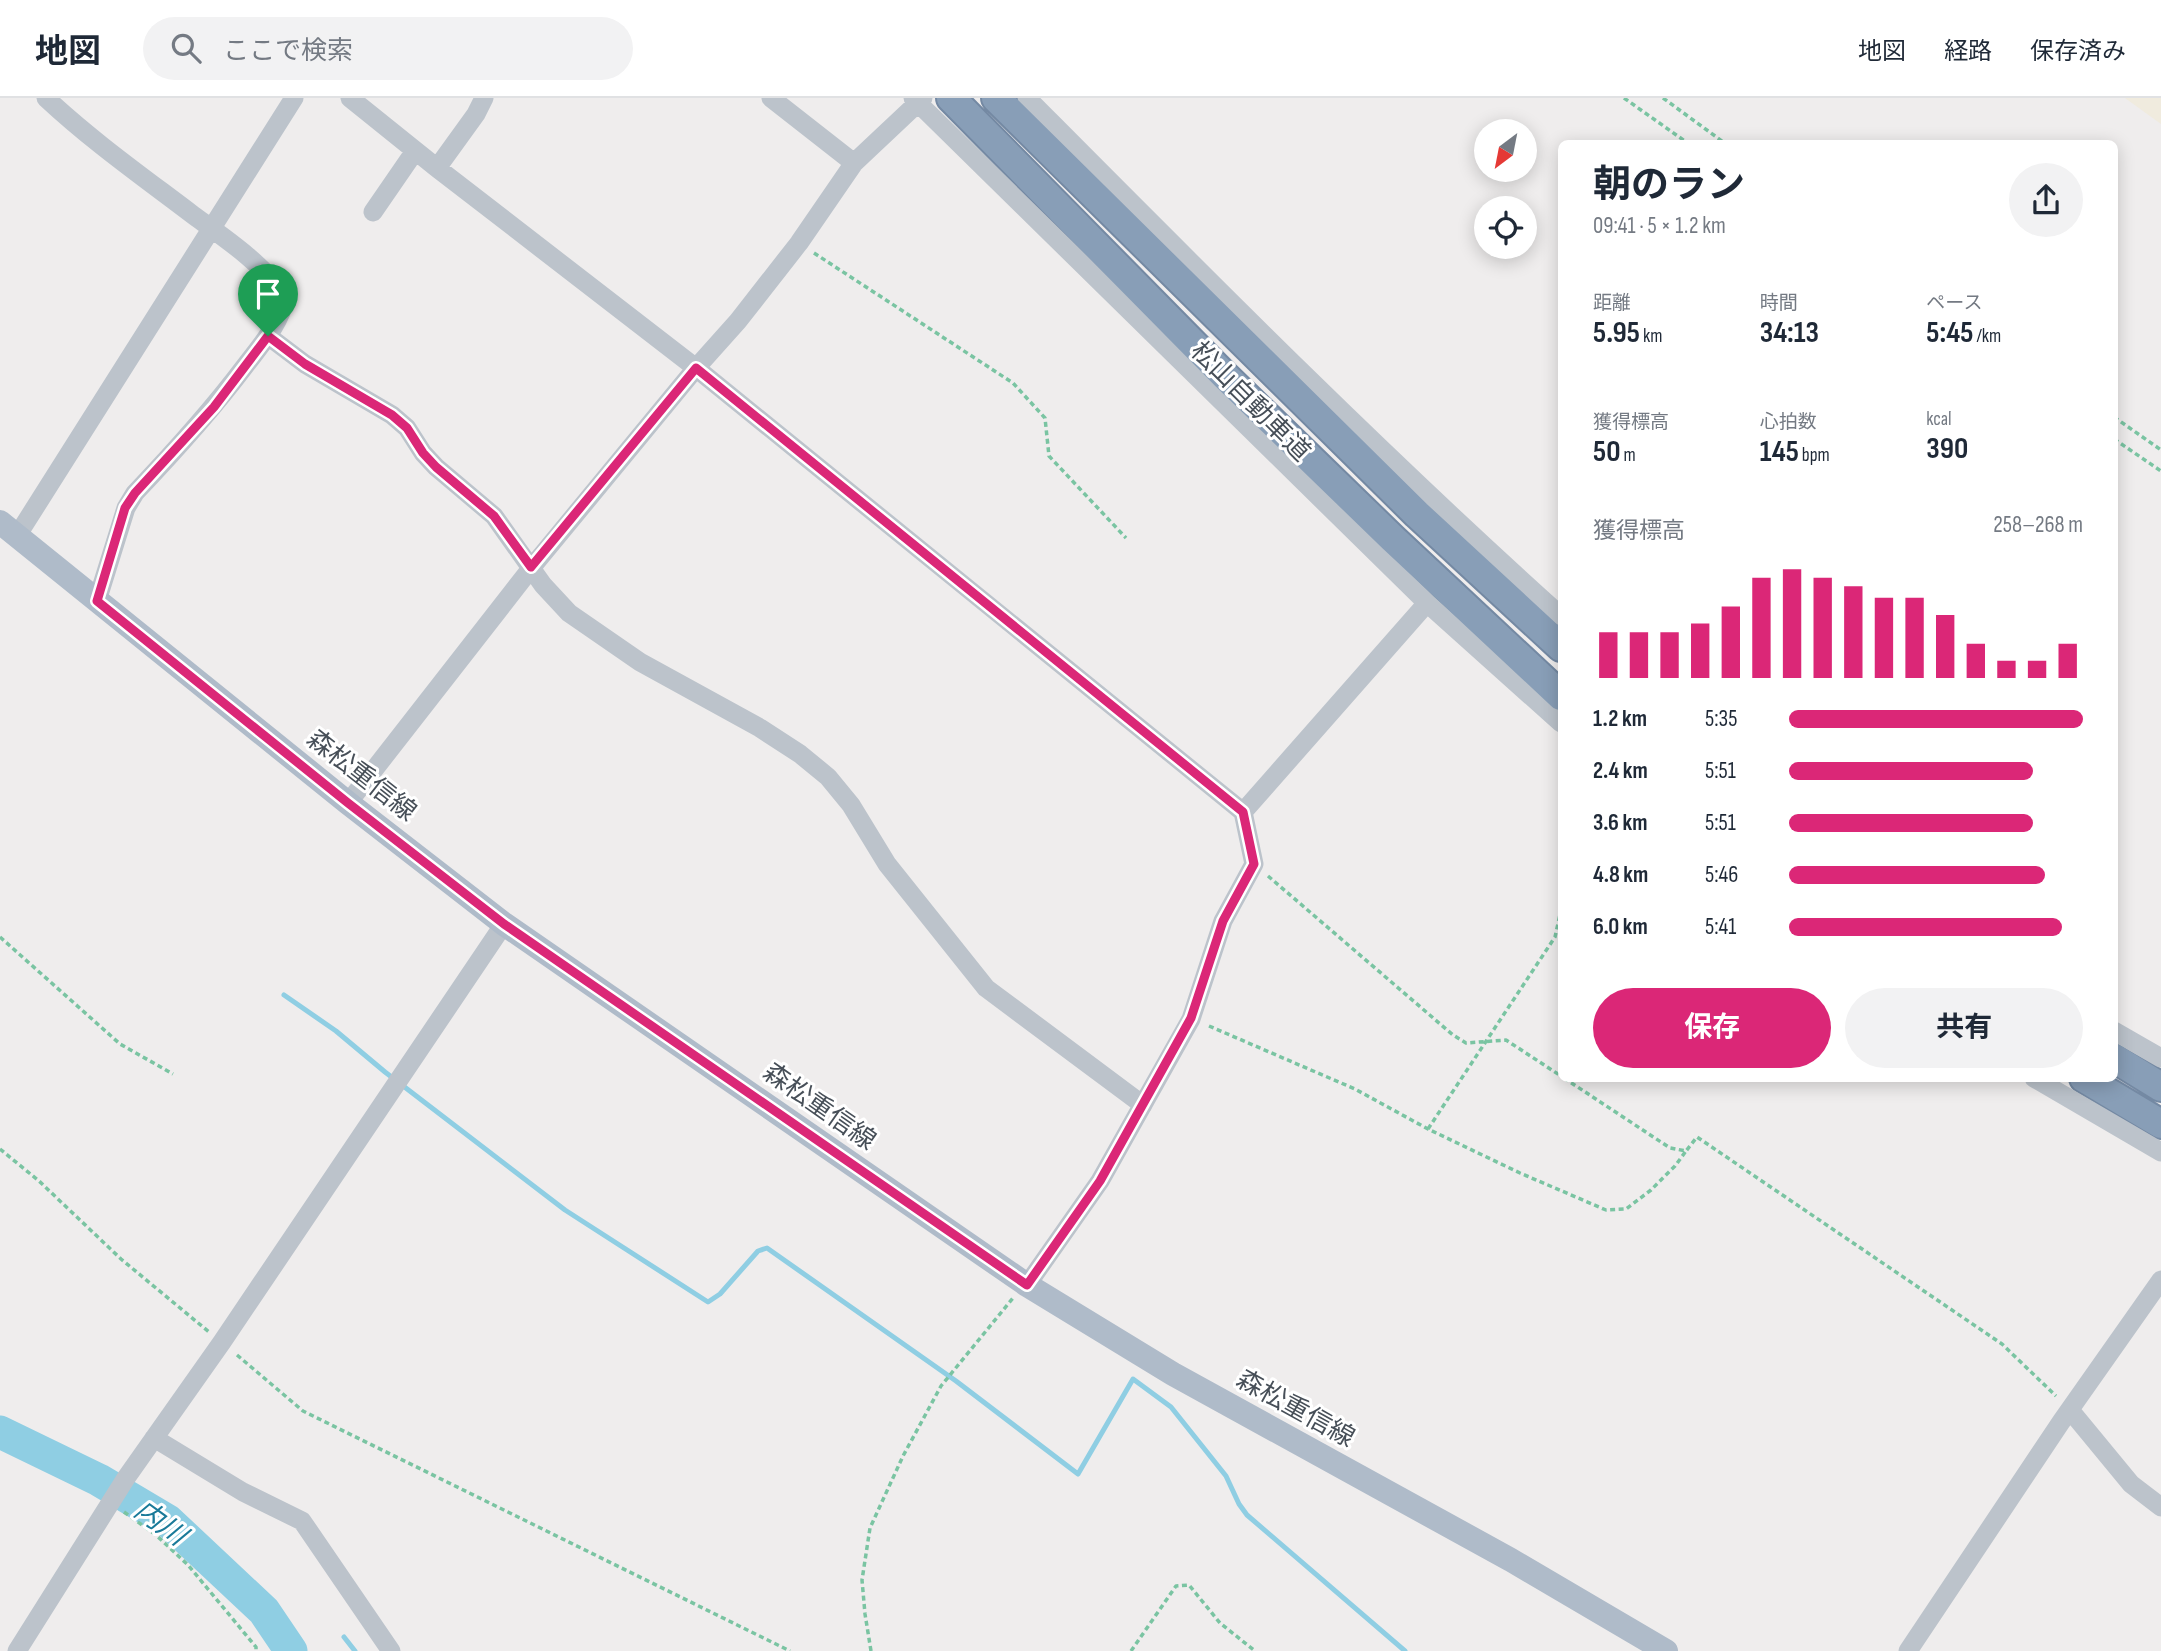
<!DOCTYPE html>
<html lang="ja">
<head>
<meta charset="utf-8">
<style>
  body { margin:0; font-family:"Sofia Sans Condensed","Noto Sans JP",sans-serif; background:#f2f2f3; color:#1f2937; height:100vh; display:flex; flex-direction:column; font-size:26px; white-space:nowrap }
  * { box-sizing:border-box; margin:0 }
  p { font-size:23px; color:#747a83 }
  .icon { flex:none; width:38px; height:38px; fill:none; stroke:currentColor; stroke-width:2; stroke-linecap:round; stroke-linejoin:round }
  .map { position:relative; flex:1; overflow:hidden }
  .sheet { position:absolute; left:1558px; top:42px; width:560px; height:942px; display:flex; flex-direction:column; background:#fff; border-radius:10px; box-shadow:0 4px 18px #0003 }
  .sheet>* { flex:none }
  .needle { width:46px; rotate:212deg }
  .fabs { position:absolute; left:1474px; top:21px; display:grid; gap:14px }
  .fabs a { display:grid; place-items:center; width:63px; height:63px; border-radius:50%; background:#fff; box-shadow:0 4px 18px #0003; font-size:35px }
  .pin { position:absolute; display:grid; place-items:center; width:60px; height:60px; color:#fff; margin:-72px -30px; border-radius:50% 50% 50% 0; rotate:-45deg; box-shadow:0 0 7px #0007 }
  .pin .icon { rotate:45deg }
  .round { display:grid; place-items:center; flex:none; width:74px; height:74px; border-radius:37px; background:#f2f2f3 }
  .headline { display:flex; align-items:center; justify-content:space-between; height:119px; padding:0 35px }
  h1 { font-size:38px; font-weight:700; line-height:52px }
  .stats { display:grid; grid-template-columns:repeat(3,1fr); gap:10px; height:119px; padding:7px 35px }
  .stats div { display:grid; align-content:center }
  .stats b { font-size:30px; font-weight:700 }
  .stats small { font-size:19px; font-weight:400 }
  .stats p { font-size:19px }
  .chart { height:196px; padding:14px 35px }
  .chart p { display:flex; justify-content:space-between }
  .chart svg { width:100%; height:126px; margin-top:7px; stroke:#db2777; stroke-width:6 }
  .action { display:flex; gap:14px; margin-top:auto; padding:14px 35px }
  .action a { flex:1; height:80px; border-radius:42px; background:#db2777; color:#fff; font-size:28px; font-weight:700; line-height:80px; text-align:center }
  .action a+a { background:#f2f2f3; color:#1f2937 }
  ul { padding:0 35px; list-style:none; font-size:23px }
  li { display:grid; grid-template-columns:112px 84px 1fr; align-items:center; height:52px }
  li i { height:18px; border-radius:9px; background:#db2777 }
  header { display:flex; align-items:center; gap:42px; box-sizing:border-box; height:98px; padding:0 35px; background:#fff; border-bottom:2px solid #e0e1e3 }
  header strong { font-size:33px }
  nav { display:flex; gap:38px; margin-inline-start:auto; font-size:24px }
  .search { width:490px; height:63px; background:#f2f2f3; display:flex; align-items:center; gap:18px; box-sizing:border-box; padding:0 24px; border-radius:38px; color:#747a83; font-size:26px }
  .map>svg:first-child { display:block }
</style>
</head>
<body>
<header>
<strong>地図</strong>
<div class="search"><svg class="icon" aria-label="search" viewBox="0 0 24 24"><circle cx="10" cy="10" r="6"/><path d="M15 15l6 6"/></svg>ここで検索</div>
<nav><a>地図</a><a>経路</a><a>保存済み</a></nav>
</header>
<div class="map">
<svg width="2161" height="1553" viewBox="0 0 2161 1553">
  <rect width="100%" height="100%" fill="#efeded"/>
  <!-- sand -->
  <path fill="#f0ebde" d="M 2125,0 L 2161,0 L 2161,26 Z"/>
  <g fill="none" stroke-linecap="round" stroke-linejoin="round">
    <!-- stream -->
    <path stroke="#8fcee3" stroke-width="5" d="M 284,897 L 336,933 L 385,974 L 565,1112 L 708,1204 L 720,1196 L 758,1153 L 767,1150 L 956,1283 L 1078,1376 L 1133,1281 L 1171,1309 L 1226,1378 L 1239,1406 L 1247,1417 L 1405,1553
      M 344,1539 L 355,1553"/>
    <!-- river -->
    <path stroke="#8fcee3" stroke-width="33" d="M 0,1334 L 99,1382 L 168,1423 L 264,1513 L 291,1553"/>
    <defs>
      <path id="highway" d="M 951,0 L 1225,278 L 1393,441 L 1561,598
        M 996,0 L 1417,416 L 1561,549
        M 2114,960 L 2161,989
        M 2084,980 L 2161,1026"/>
    </defs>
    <!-- highway casing -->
    <use href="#highway" stroke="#7489a3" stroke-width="32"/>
    <!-- path -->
    <path stroke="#7ac4a2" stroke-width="3.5" stroke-dasharray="5 3.5" stroke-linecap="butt" d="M 1624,0 L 1689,46
      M 1663,0 L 1726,46
      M 814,155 L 1013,285 L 1045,320 L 1049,358 L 1126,440
      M 2114,319 L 2161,352
      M 2114,341 L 2161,373
      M 1268,778 L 1453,937 L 1466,945 L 1506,942 L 1561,978
      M 0,839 L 120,946 L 173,976
      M 1209,928 L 1355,991 L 1428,1031 L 1520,1075 L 1606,1112 L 1626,1111 L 1651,1092 L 1675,1068 L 1686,1053
      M 1564,980 L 1670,1050 L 1686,1053 L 1697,1039 L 2002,1246 L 2056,1298
      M 1428,1031 L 1555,839 L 1561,812
      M 0,1051 L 39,1083 L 121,1161 L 209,1234
      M 237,1257 L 303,1313 L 790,1553
      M 124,1414 L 156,1437 L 188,1467 L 256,1549 L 256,1553
      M 871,1553 L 865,1516 L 862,1482 L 870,1430 L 903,1358 L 941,1288 L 1013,1200
      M 1131,1553 L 1176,1488 L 1189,1487 L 1220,1525 L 1255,1553"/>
    <!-- minor -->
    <path stroke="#bcc3cb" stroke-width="19" d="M 46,0 C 92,43 143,79 193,117 C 226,141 262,165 286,199 C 280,226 261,247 245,268 C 211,313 174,354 135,395 L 126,410 L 97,503
      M 350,0 L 437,70 L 696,270 L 1243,714 L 1254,766 L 1223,823 L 1191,921 L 1100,1083 L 1027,1187
      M 771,0 L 854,65
      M 913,0 L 1427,505 L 1561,625
      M 1027,0 C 1202,176 1376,352 1561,518
      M 437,70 L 476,16 L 484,0
      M 373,114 L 415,53
      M 268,238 L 305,266 L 392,317 L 407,330 L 423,355 L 436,369 L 494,418 L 543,487 L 569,515 L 640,564 L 760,630 L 800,656 L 828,679 L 851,707 L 887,766 L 986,890 L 1143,1007
      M 17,438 L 294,0
      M 348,705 L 532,469 L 696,270 L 738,223 L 799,145 L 854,65 L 923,0
      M 1243,714 L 1427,505
      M 2114,933 L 2161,960
      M 2034,980 L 2161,1054
      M 2070,1312 L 2131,1386 L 2161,1409
      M 154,1340 L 243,1394 L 302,1423 L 391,1553
      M 17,1553 L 126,1380 L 222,1244 L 504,826
      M 1908,1553 L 2061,1324 L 2161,1182"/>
    <!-- major -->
    <path stroke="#afbbc9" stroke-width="24" d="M 0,424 L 348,705 L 504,826 L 1027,1187 L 1173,1276 L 1511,1462 L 1666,1553"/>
    <!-- highway -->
    <use href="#highway" stroke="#889eb7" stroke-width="28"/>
  </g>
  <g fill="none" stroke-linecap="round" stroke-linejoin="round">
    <defs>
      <path id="route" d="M 268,238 L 305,266 L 392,317 L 407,330 L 423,355 L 436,369 L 494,418 L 531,469 L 696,270 L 1243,714 L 1254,766 L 1223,823 L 1191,920 L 1100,1083 L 1027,1187 L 504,826 L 348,705 L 97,503 L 125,410 L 135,395 L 214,309 Z"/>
    </defs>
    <!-- route casing -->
    <use href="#route" stroke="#fff" stroke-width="14"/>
    <!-- route -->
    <use href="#route" stroke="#db2777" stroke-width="9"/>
  </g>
  <g text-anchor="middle" stroke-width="6" stroke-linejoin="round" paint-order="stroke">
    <!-- street labels -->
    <g font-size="26" fill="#474f58" stroke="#fff">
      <text transform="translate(1251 303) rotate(45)" y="9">松山自動車道</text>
      <text transform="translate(362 677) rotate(38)" y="9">森松重信線</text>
      <text transform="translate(820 1008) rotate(35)" y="9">森松重信線</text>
      <text transform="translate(1296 1310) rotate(29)" y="9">森松重信線</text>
    </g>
    <!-- water labels -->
    <g font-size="28" font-style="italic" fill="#197a99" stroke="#fff">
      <text transform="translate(161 1424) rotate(36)" y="10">内川</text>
    </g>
  </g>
</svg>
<div class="fabs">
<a><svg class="needle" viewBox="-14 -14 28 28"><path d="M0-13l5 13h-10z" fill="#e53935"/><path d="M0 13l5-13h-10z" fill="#747a83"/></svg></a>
<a><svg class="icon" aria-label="locate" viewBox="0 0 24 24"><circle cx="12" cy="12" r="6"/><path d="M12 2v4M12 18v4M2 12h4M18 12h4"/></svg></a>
</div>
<div class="pin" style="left:268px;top:238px;background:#1e9e55"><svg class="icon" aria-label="arrive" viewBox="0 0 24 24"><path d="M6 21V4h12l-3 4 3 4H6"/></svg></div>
<section class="sheet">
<div class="headline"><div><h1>朝のラン</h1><p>09:41 · 5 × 1.2 km</p></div><a class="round"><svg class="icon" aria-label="share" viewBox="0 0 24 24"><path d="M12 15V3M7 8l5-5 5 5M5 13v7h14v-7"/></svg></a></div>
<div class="stats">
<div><p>距離</p><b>5.95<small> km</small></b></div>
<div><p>時間</p><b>34:13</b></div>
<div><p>ペース</p><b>5:45<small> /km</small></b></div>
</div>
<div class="stats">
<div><p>獲得標高</p><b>50<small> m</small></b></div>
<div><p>心拍数</p><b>145<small> bpm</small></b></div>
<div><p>kcal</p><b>390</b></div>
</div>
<div class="chart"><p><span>獲得標高</span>258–268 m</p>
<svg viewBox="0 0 160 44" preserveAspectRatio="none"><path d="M5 44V28M15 44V28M25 44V28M35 44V25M45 44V19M55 44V9M65 44V6M75 44V9M85 44V12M95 44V16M105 44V16M115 44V22M125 44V32M135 44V38M145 44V38M155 44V32"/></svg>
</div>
<ul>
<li><b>1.2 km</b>5:35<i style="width:100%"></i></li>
<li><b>2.4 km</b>5:51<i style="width:83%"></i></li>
<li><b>3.6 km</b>5:51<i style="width:83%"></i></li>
<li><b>4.8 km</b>5:46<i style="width:87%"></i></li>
<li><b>6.0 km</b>5:41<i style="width:93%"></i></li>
</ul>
<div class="action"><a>保存</a><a>共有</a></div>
</section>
</div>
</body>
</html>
